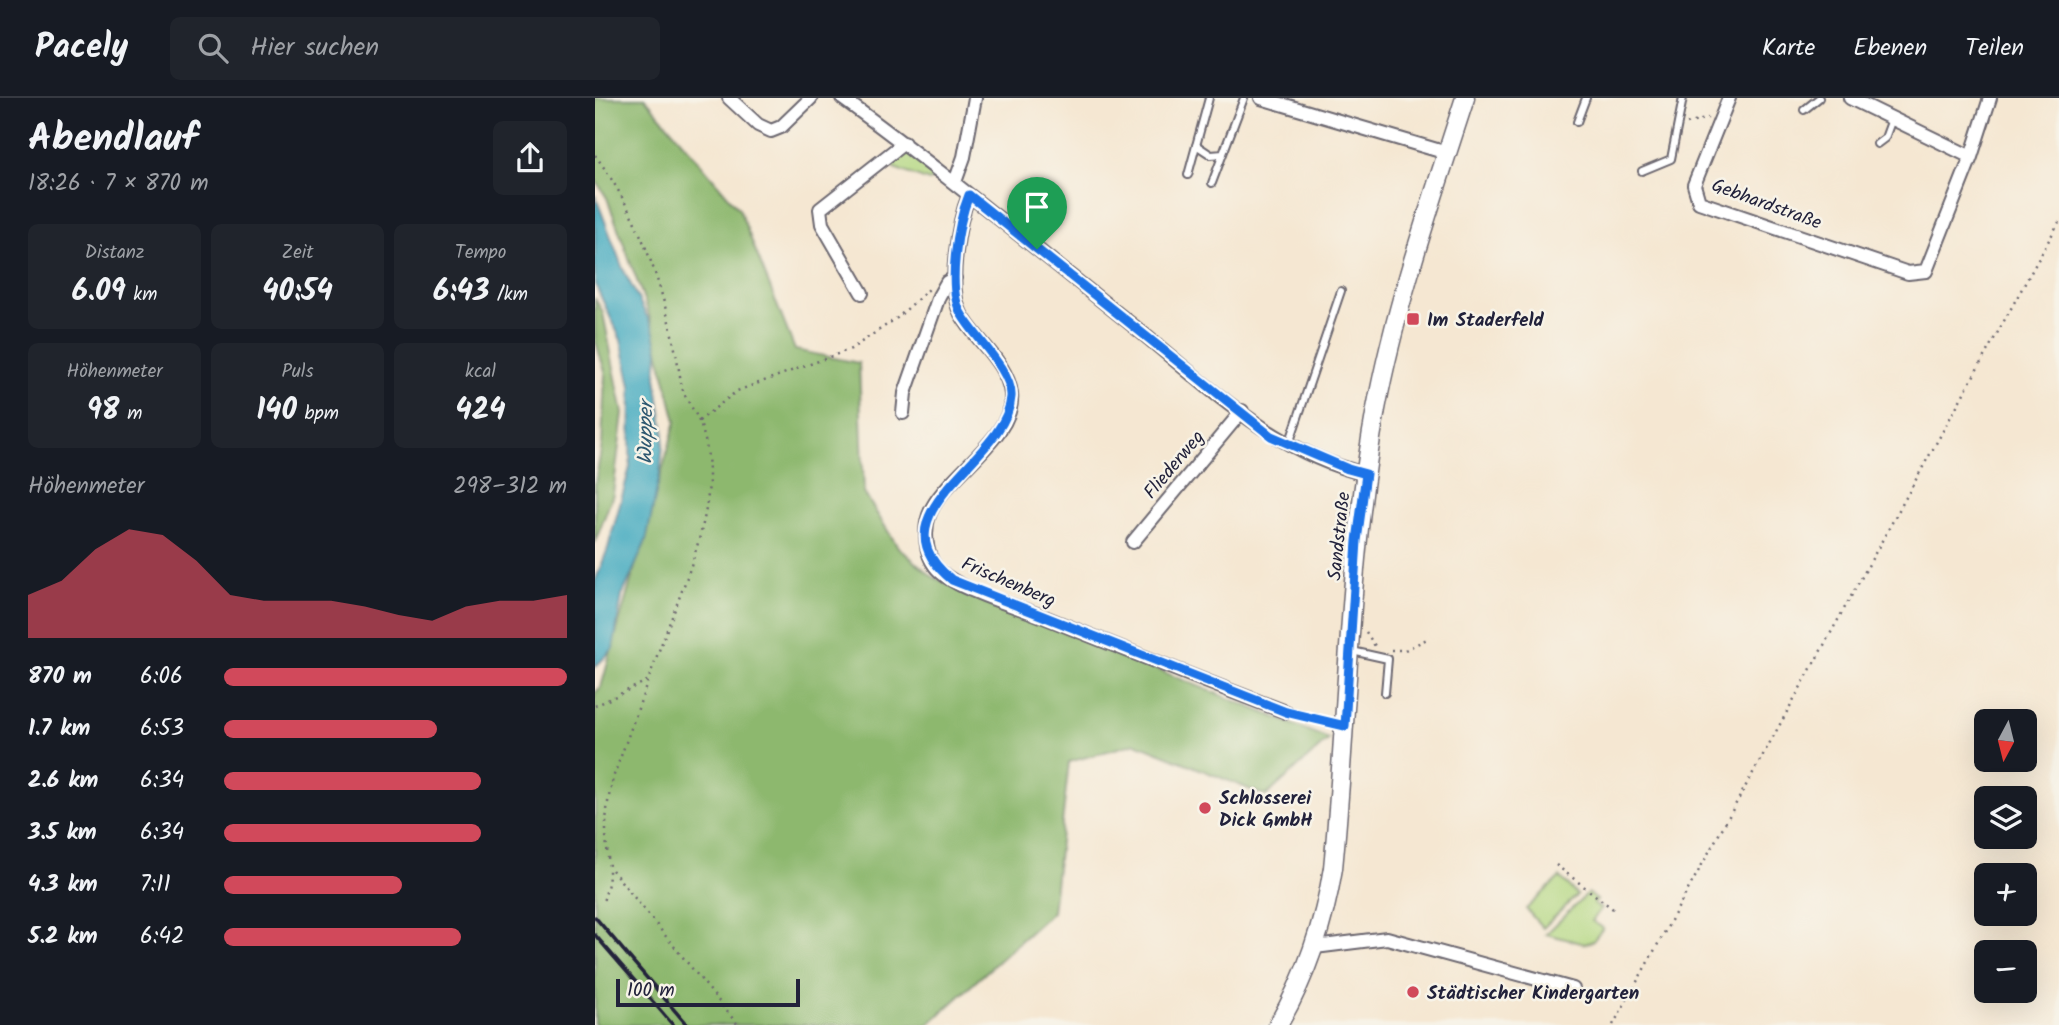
<!DOCTYPE html>
<html lang="de">
<head>
<meta charset="utf-8">
<style>
  body { margin:0; font-family:Kalam,sans-serif; background:#20242c; color:#f1f3f6; height:100vh; display:flex; flex-direction:column; font-size:26px; white-space:nowrap }
  * { box-sizing:border-box; margin:0 }
  p { font-size:23px; color:#9ea1a6 }
  .icon { flex:none; width:38px; height:38px; fill:none; stroke:currentColor; stroke-width:2; stroke-linecap:round; stroke-linejoin:round }
  .map { position:relative; flex:1; overflow:hidden }
  .panel { display:flex; flex-direction:column; background:#171b24; width:595px }
  .panel>* { flex:none }
  .needle { width:46px; rotate:187deg }
  .controls { position:absolute; left:1379px; top:611px; display:grid; gap:14px }
  .controls a { display:grid; place-items:center; width:63px; height:63px; border-radius:10px; background:#171b24; box-shadow:0 7px 28px #0002; font-size:35px }
  .scale { position:absolute; left:21px; bottom:18px; width:184px; box-sizing:border-box; padding-left:7px; border:4px solid #22223b; border-top:0; font-size:19px; line-height:24px; white-space:nowrap; color:#22223b; -webkit-text-stroke:5px #f7f3e8; paint-order:stroke }
  .pin { position:absolute; display:grid; place-items:center; width:60px; height:60px; color:#fff; margin:-72px -30px; border-radius:50% 50% 50% 0; rotate:-45deg; box-shadow:0 0 7px #0007 }
  .pin .icon { rotate:45deg }
  .round { display:grid; place-items:center; flex:none; width:74px; height:74px; border-radius:10px; background:#20242c }
  .summary { display:flex; align-items:center; justify-content:space-between; height:119px; padding:0 28px }
  h1 { font-size:38px; font-weight:700; line-height:52px }
  .stats { display:grid; grid-template-columns:repeat(3,1fr); gap:10px; height:119px; padding:7px 28px }
  .stats div { display:grid; align-content:center; border-radius:10px; background:#20242c; text-align:center }
  .stats b { font-size:30px; font-weight:700 }
  .stats small { font-size:19px; font-weight:400 }
  .stats p { font-size:19px }
  .chart { height:196px; padding:14px 28px }
  .chart p { display:flex; justify-content:space-between }
  .chart svg { width:100%; height:126px; margin-top:7px; fill:#d1495b; opacity:.7 }
  ul { padding:0 28px; list-style:none; font-size:23px }
  li { display:grid; grid-template-columns:112px 84px 1fr; align-items:center; height:52px }
  li i { height:18px; border-radius:9px; background:#d1495b }
  header { display:flex; align-items:center; gap:42px; box-sizing:border-box; height:98px; padding:0 35px; background:#171b24; border-bottom:2px solid #363941 }
  header strong { font-size:33px }
  nav { display:flex; gap:38px; margin-inline-start:auto; font-size:24px }
  .search { width:490px; height:63px; background:#20242c; display:flex; align-items:center; gap:18px; box-sizing:border-box; padding:0 24px; border-radius:10px; color:#9ea1a6; font-size:26px }
  main { display:flex; flex:1; min-height:0 }
  .map>svg:first-child { display:block }
</style>
</head>
<body>
<header>
<strong>Pacely</strong>
<div class="search"><svg class="icon" aria-label="search" viewBox="0 0 24 24"><circle cx="10" cy="10" r="6"/><path d="M15 15l6 6"/></svg>Hier suchen</div>
<nav><a>Karte</a><a>Ebenen</a><a>Teilen</a></nav>
</header>
<main>
<section class="panel">
<div class="summary"><div><h1>Abendlauf</h1><p>18:26 · 7 × 870 m</p></div><a class="round"><svg class="icon" aria-label="share" viewBox="0 0 24 24"><path d="M12 15V3M7 8l5-5 5 5M5 13v7h14v-7"/></svg></a></div>
<div class="stats">
<div><p>Distanz</p><b>6.09<small> km</small></b></div>
<div><p>Zeit</p><b>40:54</b></div>
<div><p>Tempo</p><b>6:43<small> /km</small></b></div>
</div>
<div class="stats">
<div><p>Höhenmeter</p><b>98<small> m</small></b></div>
<div><p>Puls</p><b>140<small> bpm</small></b></div>
<div><p>kcal</p><b>424</b></div>
</div>
<div class="chart"><p><span>Höhenmeter</span>298–312 m</p>
<svg viewBox="0 0 160 44" preserveAspectRatio="none"><path d="M0 44V29L10 24L20 13L30 6L40 8L50 17L60 29L70 31L80 31L90 31L100 33L110 36L120 38L130 33L140 31L150 31L160 29V44z"/></svg>
</div>
<ul>
<li><b>870 m</b>6:06<i style="width:100%"></i></li>
<li><b>1.7 km</b>6:53<i style="width:62%"></i></li>
<li><b>2.6 km</b>6:34<i style="width:75%"></i></li>
<li><b>3.5 km</b>6:34<i style="width:75%"></i></li>
<li><b>4.3 km</b>7:11<i style="width:52%"></i></li>
<li><b>5.2 km</b>6:42<i style="width:69%"></i></li>
</ul>
</section>
<div class="map">
<svg width="1464" height="927" viewBox="0 0 1464 927">
  <rect width="100%" height="100%" fill="#f7f3e8"/>
  <filter id="ink" filterUnits="userSpaceOnUse"><feTurbulence type="fractalNoise" baseFrequency=".0143" numOctaves="2"/><feDisplacementMap in="SourceGraphic" scale="14" xChannelSelector="R" yChannelSelector="G"/><feConvolveMatrix kernelMatrix="1 2 1 2 8 2 1 2 1" color-interpolation-filters="sRGB"/></filter>
  <filter id="wash" filterUnits="userSpaceOnUse"><feTurbulence type="fractalNoise" baseFrequency=".00686" numOctaves="4" result="noise"/><feDisplacementMap in="SourceGraphic" scale="28" xChannelSelector="R" yChannelSelector="G"/><feGaussianBlur stdDeviation="1.57" result="paint"/><feColorMatrix in="noise" values="0 0 0 0 0 0 0 0 0 0 0 0 0 0 0 0 0 1.4 0 .05"/><feComposite in="paint" operator="in"/></filter>
  <g filter="url(#wash)">
    <rect width="100%" height="100%" fill="#f5e7d2"/>
    <!-- green -->
    <path fill="#b2d780" stroke="#6a7c5e" stroke-width="2" d="M 312,52 L 346,78 L 334,83 L 299,70 L 295,62 Z
      M 965,779 L 982,797 L 948,830 L 931,811 Z
      M 993,795 L 1002,802 L 999,806 L 1006,811 L 997,823 L 1008,830 L 998,843 L 990,846 L 951,836 Z"/>
    <!-- forest -->
    <path fill="#8db86e" stroke="#586d54" stroke-width="2" d="M 0,0 L 50,0 L 144,111 L 200,252 L 264,265 L 269,395 L 303,449 L 338,479 L 378,497 L 734,641 L 671,698 L 541,645 L 474,664 L 457,814 L 333,927 L 0,927 L 0,595 L 6,589 L 81,323 L 53,213 L 12,100 L 0,81 Z
      M 0,200 L 8,215 L 28,315 L 18,396 L 0,445 L 0,386 L 7,346 L 10,274 L 0,241 Z"/>
    <!-- water -->
    <path fill="#3fa9bf" stroke="#30667d" stroke-width="2" d="M 0,97 L 28,171 L 58,230 L 63,253 L 61,279 L 69,336 L 65,376 L 51,443 L 27,498 L 18,551 L 0,569 L 0,484 L 13,450 L 35,369 L 36,288 L 26,242 L 0,186 Z"/>
  </g>
  <g filter="url(#ink)">
    <g fill="none" stroke-linecap="round" stroke-linejoin="round">
      <defs>
        <path id="lane" d="M 1209,12 L 1224,0
          M 982,24 L 991,0
          M 1282,46 L 1290,40 L 1297,21
          M 601,47 L 616,57 L 628,56
          M 1047,73 L 1076,61 L 1088,0
          M 593,77 L 614,0
          M 617,85 L 649,0
          M 694,346 L 746,193
          M 757,553 L 793,561 L 790,595"/>
        <path id="street" d="M 134,0 L 163,27 L 176,33 L 186,29 L 216,0
          M 247,0 C 346,72 440,150 536,226 C 609,284 678,355 771,376
          M 666,0 L 852,55
          M 1134,0 L 1099,87 L 1104,104 L 1313,175 L 1331,173 L 1376,59 L 1395,0
          M 1255,0 L 1376,59
          M 360,84 L 369,59 L 380,0
          M 374,97 C 363,124 352,190 366,216 C 380,242 413,265 416,296 C 421,340 348,378 334,417 C 329,432 330,454 340,468 C 356,490 418,507 444,517 C 526,550 609,583 691,614
          M 267,195 L 227,126 L 225,111 L 309,45
          M 308,315 L 310,295 L 344,198 L 352,184 L 360,180
          M 538,444 L 647,313
          M 720,849 L 792,840 L 978,891"/>
        <path id="secondary" d="M 683,927 C 712,877 729,826 738,770 C 753,617 753,462 781,311 C 801,205 837,102 870,0"/>
      </defs>
      <!-- lane casing -->
      <use href="#lane" stroke="#6c6770" stroke-width="10"/>
      <!-- street casing -->
      <use href="#street" stroke="#6c6770" stroke-width="16"/>
      <!-- secondary casing -->
      <use href="#secondary" stroke="#6c6770" stroke-width="21"/>
      <!-- path -->
      <path stroke="#6c6770" stroke-width="2.5" stroke-dasharray="2 5" stroke-linecap="butt" d="M 1092,26 L 1113,20
        M 0,57 C 48,122 72,200 85,278 C 88,301 94,302 103,321 C 111,339 114,359 114,378 C 114,432 85,497 66,547 C 50,590 35,634 19,677 C 14,695 11,712 11,731 C 11,765 20,771 7,806
        M 104,323 L 142,293 L 256,251 L 302,220 L 334,191
        M 771,534 L 780,548
        M 796,552 L 810,552 L 832,541
        M 0,608 L 54,582
        M 701,616 L 736,624
        M 961,767 L 1022,814
        M 17,772 L 143,927
        M 1018,927 L 1464,124"/>
      <!-- lane -->
      <use href="#lane" stroke="#fff" stroke-width="6"/>
      <!-- street -->
      <use href="#street" stroke="#fff" stroke-width="12"/>
      <!-- secondary -->
      <use href="#secondary" stroke="#fff" stroke-width="18"/>
      <!-- rail -->
      <path stroke="#22223b" stroke-width="3.5" d="M 0,819 L 92,927
        M 0,837 L 78,927"/>
    </g>
  </g>
  <g fill="none" stroke-linecap="round" stroke-linejoin="round" filter="url(#ink)">
    <defs>
      <path id="route" d="M 374,97 L 676,338 L 753,371 L 771,376 L 762,443 L 750,628 L 691,614 L 357,482 C 273,415 412,363 416,299 C 418,274 379,238 367,217 C 351,192 363,124 374,97 Z"/>
    </defs>
    <!-- route casing -->
    <use href="#route" stroke="#fff" stroke-width="14"/>
    <!-- route -->
    <use href="#route" stroke="#1a73e8" stroke-width="9"/>
  </g>
  <!-- markers -->
  <g fill="#d1495b" stroke="#f7f3e8" stroke-width="2.5">
    <rect x="811" y="214" width="14" height="14" rx="3.5"/>
    <circle cx="610" cy="710" r="7"/>
    <circle cx="818" cy="894" r="7"/>
  </g>
  <g text-anchor="middle" stroke-width="5" stroke-linejoin="round" paint-order="stroke">
    <!-- street labels -->
    <g font-size="19" fill="#22223b" stroke="#f7f3e8">
      <text transform="translate(1172 105) rotate(20)" y="7">Gebhardstraße</text>
      <text transform="translate(578 366) rotate(-50)" y="7">Fliederweg</text>
      <text transform="translate(743 438) rotate(-84)" y="7">Sandstraße</text>
      <text transform="translate(414 483) rotate(23)" y="7">Frischenberg</text>
    </g>
    <!-- poi labels -->
    <g font-size="19" font-weight="bold" fill="#22223b" stroke="#f7f3e8" text-anchor="start">
      <text x="832" y="228">Im Staderfeld</text>
      <text x="624" y="706">Schlosserei<tspan x="624" dy="22">Dick GmbH</tspan></text>
      <text x="832" y="901">Städtischer Kindergarten</text>
    </g>
    <!-- water labels -->
    <g font-size="21" font-style="italic" fill="#2e5870" stroke="#f7f3e8">
      <text transform="translate(50 335) rotate(-89)" y="7">Wupper</text>
    </g>
  </g>
</svg>
<div class="controls">
<a><svg class="needle" viewBox="-14 -14 28 28"><path d="M0-13l5 13h-10z" fill="#e53935"/><path d="M0 13l5-13h-10z" fill="#9ea1a6"/></svg></a>
<a><svg class="icon" aria-label="layers" viewBox="0 0 24 24"><path d="M12 4l9 5-9 5-9-5zM3 14l9 5 9-5"/></svg></a>
<a>+</a>
<a>−</a>
</div>
<div class="scale">100 m</div>
<div class="pin" style="left:442px;top:151px;background:#1e9e55"><svg class="icon" aria-label="arrive" viewBox="0 0 24 24"><path d="M6 21V4h12l-3 4 3 4H6"/></svg></div>
</div>
</main>
</body>
</html>
